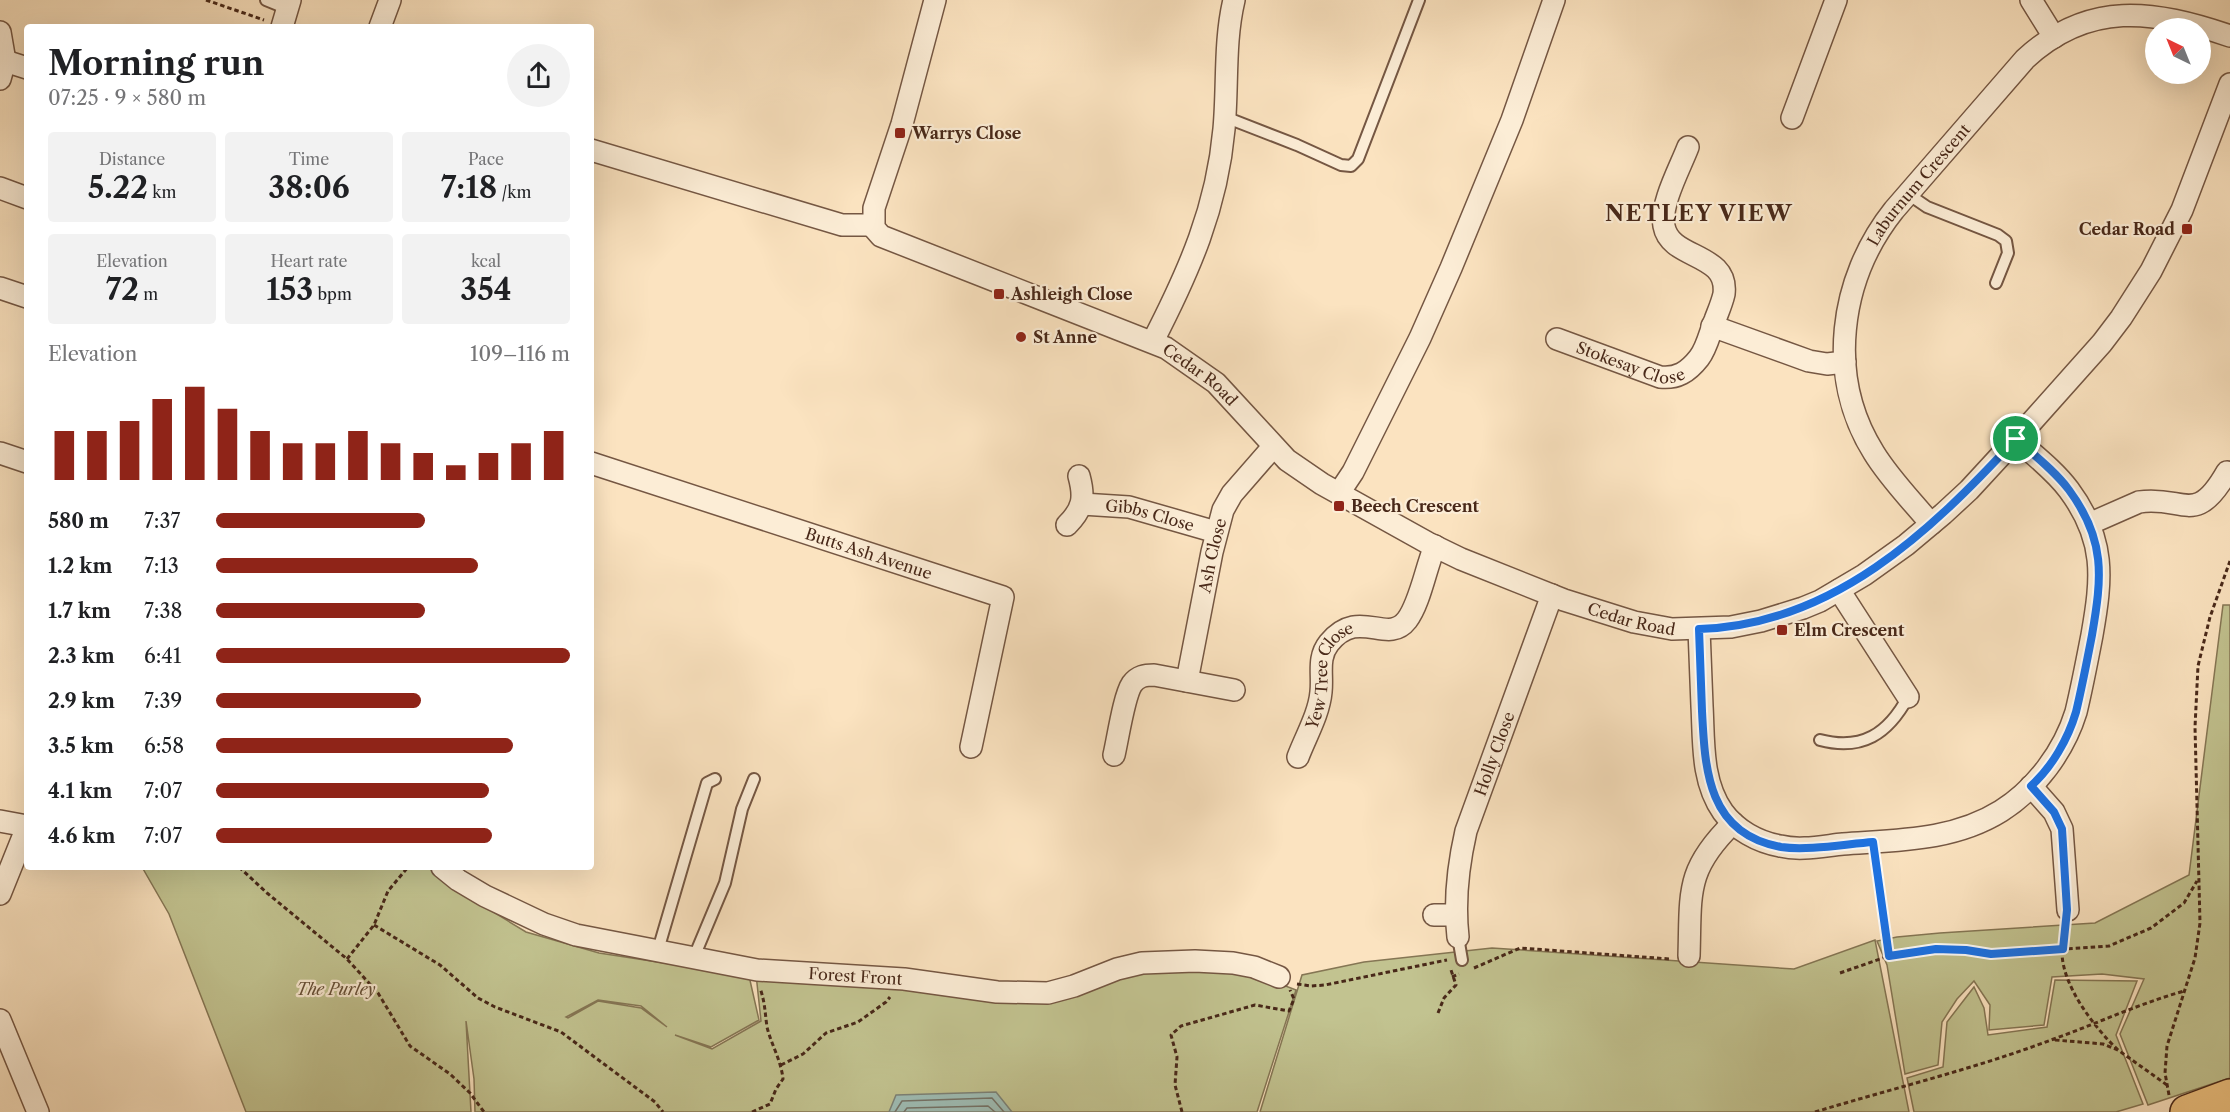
<!DOCTYPE html>
<html lang="en">
<head>
<meta charset="utf-8">
<style>
  body { margin:0; font-family:"Libre Caslon Text",serif; background:#f2f2f2; color:#202124; height:100vh; display:flex; flex-direction:column; font-size:22px; white-space:nowrap }
  * { box-sizing:border-box; margin:0 }
  p { font-size:20px; color:#757577 }
  .icon { flex:none; width:33px; height:33px; fill:none; stroke:currentColor; stroke-width:2; stroke-linecap:round; stroke-linejoin:round }
  .map { position:relative; flex:1; overflow:hidden }
  .sheet { position:absolute; left:24px; top:24px; width:570px; height:846px; display:flex; flex-direction:column; background:#fff; border-radius:6px; box-shadow:0 6px 24px #0002 }
  .sheet>* { flex:none }
  .needle { width:39px; rotate:317deg }
  .controls { position:absolute; left:2145px; top:18px; display:grid; gap:12px }
  .controls a { display:grid; place-items:center; width:66px; height:66px; border-radius:50%; background:#fff; box-shadow:0 6px 24px #0002; font-size:30px }
  .pin { position:absolute; display:grid; place-items:center; width:51px; height:51px; color:#fff; margin:-26px; border:3px solid #fff; border-radius:50%; box-shadow:0 2px 6px #0007 }
  .round { display:grid; place-items:center; flex:none; width:63px; height:63px; border-radius:32px; background:#f2f2f2 }
  .summary { display:flex; align-items:center; justify-content:space-between; height:102px; padding:0 24px }
  h1 { font-size:33px; font-weight:700; line-height:45px }
  .metrics { display:grid; grid-template-columns:repeat(3,1fr); gap:9px; height:102px; padding:6px 24px }
  .metrics div { display:grid; align-content:center; border-radius:6px; background:#f2f2f2; text-align:center }
  .metrics b { font-size:30px; font-weight:700 }
  .metrics small { font-size:16px; font-weight:400 }
  .metrics p { font-size:16px }
  .chart { height:168px; padding:12px 24px }
  .chart p { display:flex; justify-content:space-between }
  .chart svg { width:100%; height:108px; margin-top:6px; stroke:#8f2418; stroke-width:6 }
  ul { padding:0 24px; list-style:none; font-size:20px }
  li { display:grid; grid-template-columns:96px 72px 1fr; align-items:center; height:45px }
  li i { height:15px; border-radius:8px; background:#8f2418 }
  .map>svg:first-child { display:block }
</style>
</head>
<body>
<div class="map">
<svg width="2230" height="1112" viewBox="0 0 2230 1112">
  <rect width="100%" height="100%" fill="#fbe3c0"/>
  <filter id="stains"><feTurbulence type="fractalNoise" baseFrequency=".00333" numOctaves="4"/><feColorMatrix values="0 0 0 0 .2 0 0 0 0 .09 0 0 0 0 .02 0 0 0 .5 -.17"/></filter>
  <radialGradient id="worn" r=".72"><stop offset=".6" stop-color="#630" stop-opacity="0"/><stop offset="1" stop-color="#630" stop-opacity=".3"/></radialGradient>
  <!-- green -->
  <path fill="#c2c390" stroke="#857654" stroke-width="1.5" fill-rule="evenodd" d="M 2223,605 L 2230,605 L 2230,1078 L 2148,1105 L 2120,1034 L 2144,979 L 2102,974 L 2052,977 L 2044,1025 L 1989,1030 L 1990,1005 L 1974,981 L 1957,999 L 1942,1022 L 1938,1065 L 1905,1074 L 1887,965 L 1877,941 L 1897,937 L 1940,933 L 2095,923 L 2189,875 Z
    M 142,867 L 434,867 L 467,896 L 526,932 L 599,953 L 749,976 L 759,1020 L 711,1047 L 675,1035 L 712,1049 L 761,1021 L 756,974 L 1055,1000 L 1122,973 L 1198,967 L 1252,973 L 1296,990 L 1257,1112 L 475,1112 L 474,1079 L 466,1021 L 471,1112 L 246,1112 L 169,914 ZM 598,1000 L 641,1006 L 667,1027 L 641,1008 L 598,1001 L 568,1018 L 566,1017 Z
    M 1875,940 L 1909,1112 L 1260,1112 L 1302,975 L 1364,962 L 1492,948 L 1794,969 Z
    M 2055,980 L 2137,981 L 2116,1035 L 2143,1104 L 2116,1112 L 1914,1112 L 1907,1078 L 1943,1067 L 1947,1022 L 1974,987 L 1984,1008 L 1988,1035 L 2047,1027 Z"/>
  <!-- water -->
  <path fill="#9fbeb6" stroke="#7c8277" stroke-width="1.5" d="M 996,1092 L 1012,1112 L 889,1112 L 896,1095 Z"/>
  <g fill="none" stroke-linecap="round" stroke-linejoin="round">
    <!-- shore -->
    <path stroke="#747368" stroke-width="1.5" d="M 895,1112 L 902,1101 L 992,1098 L 1004,1112
      M 904,1112 L 907,1108 L 988,1106 L 995,1112"/>
    <defs>
      <path id="lane" d="M 266,0 L 288,9
        M 1225,117 L 1297,145 L 1341,165 L 1351,166 L 1358,159 L 1419,0
        M 1908,194 L 1927,207 L 1998,235 L 2006,241 L 2008,253 L 1996,283
        M 1820,740 C 1862,751 1888,734 1908,697
        M 1458,937 L 1462,960
        M 658,950 L 707,783 L 715,779
        M 694,957 L 725,883 L 742,809 L 754,779"/>
      <g id="street">
        <path id="s1" d="M 935,0 L 902,124 L 874,208 L 874,228 L 881,236 L 1166,348 L 1216,383 L 1287,460 L 1322,484 L 1428,543 L 1461,559 L 1564,600 L 1634,622 L 1672,629 L 1731,627 L 1761,621 L 1803,608 L 1820,601 L 1864,575 L 1906,545 L 1943,514 L 1969,490 L 2028,426 L 2102,343 L 2121,318 L 2151,271 L 2182,210 L 2230,84"/>
        <path d="M 2031,0 L 2054,37"/>
        <path d="M 282,27 L 290,0"/>
        <path d="M 380,27 L 390,0"/>
        <path d="M 0,32 L 5,61 L 0,79"/>
        <path d="M 5,61 L 27,68"/>
        <path d="M 1792,118 L 1836,0"/>
        <path d="M 591,150 L 842,225 L 873,225"/>
        <path d="M 0,188 L 27,198"/>
        <path d="M 0,288 L 27,297"/>
        <path d="M 1712,326 L 1809,361 L 1827,364 L 1845,362"/>
        <path id="s2" d="M 1557,339 L 1660,377 C 1677,379 1688,372 1699,358 C 1707,348 1710,332 1715,320 C 1718,312 1722,303 1724,294 C 1729,252 1670,260 1664,226 C 1660,204 1680,168 1688,147"/>
        <path d="M 1153,341 C 1189,271 1217,208 1224,129 C 1228,86 1224,42 1234,0"/>
        <path d="M 0,453 L 27,462"/>
        <path id="s3" d="M 591,463 L 1003,597 L 971,747"/>
        <path d="M 1339,493 L 1353,472 L 1420,338 L 1451,268 L 1512,120 L 1554,0"/>
        <path id="s4" d="M 1082,504 L 1129,507 L 1216,532"/>
        <path id="s5" d="M 1931,524 C 1912,501 1890,479 1874,453 C 1826,377 1839,279 1894,210 L 2025,59 C 2089,0 2153,10 2230,36"/>
        <path d="M 2089,524 L 2139,502 C 2184,495 2195,528 2227,472"/>
        <path d="M 1067,525 C 1083,509 1085,498 1079,476"/>
        <path d="M 1839,590 L 1908,697"/>
        <path d="M 1699,629 C 1700,655 1701,681 1702,706 C 1704,741 1701,781 1723,812 C 1736,830 1758,842 1780,846 C 1800,851 1823,846 1843,844 C 1897,840 1953,841 2001,811 C 2036,789 2064,751 2076,712 C 2082,687 2087,661 2092,635 C 2102,578 2106,540 2069,490 C 2055,471 2034,455 2016,439"/>
        <path id="s6" d="M 1187,681 L 1212,552 L 1223,510 L 1232,494 L 1273,447"/>
        <path d="M 1114,755 C 1118,738 1124,696 1132,684 C 1138,676 1145,675 1154,675 L 1234,690"/>
        <path id="s7" d="M 1298,757 C 1306,736 1319,714 1321,692 C 1323,674 1317,658 1329,643 C 1359,606 1387,646 1407,620 C 1420,603 1426,567 1435,546"/>
        <path d="M 2031,786 L 2054,812 L 2062,829 L 2068,910"/>
        <path d="M 0,821 L 27,826"/>
        <path id="s8" d="M 442,867 L 458,880 L 485,896 L 544,924 L 576,935 L 757,970 L 904,979 L 997,992 L 1048,993 L 1074,986 L 1117,969 L 1142,963 L 1195,961 L 1233,963 L 1254,967 L 1279,977"/>
        <path d="M 0,894 L 27,827"/>
        <path d="M 1434,915 L 1456,915"/>
        <path id="s9" d="M 1458,937 C 1454,901 1458,866 1466,831 L 1552,595"/>
        <path d="M 1689,956 C 1691,892 1685,870 1733,823"/>
        <path d="M 0,1020 L 38,1112"/>
      </g>
      <path id="primary" d="M 2187,1112 L 2230,1096"/>
    </defs>
    <!-- lane casing -->
    <use href="#lane" stroke="#755743" stroke-width="14"/>
    <!-- street casing -->
    <use href="#street" stroke="#755743" stroke-width="24"/>
    <!-- primary casing -->
    <use href="#primary" stroke="#482819" stroke-width="36"/>
    <!-- path -->
    <path stroke="#482819" stroke-width="3" stroke-dasharray="4.5 3" stroke-linecap="butt" d="M 206,0 L 264,20
      M 1876,861 L 1889,956
      M 239,867 L 267,893 L 347,959 L 378,993 L 410,1046 L 450,1074 L 470,1093 L 484,1112
      M 374,925 L 440,965 L 478,998 L 495,1007 L 561,1032 L 655,1102 L 663,1112
      M 2066,928 C 2065,936 2062,944 2062,952 C 2062,986 2095,1028 2118,1050
      M 347,959 L 374,925 L 388,891 L 408,867
      M 1474,968 L 1520,948 L 1670,959
      M 1840,973 L 1897,953 L 1936,949 L 1966,949 L 1991,954 L 2109,946 L 2151,928 L 2184,903 L 2197,881
      M 1452,977 L 1459,974
      M 1297,984 L 1311,986 L 1325,985 L 1447,960
      M 1438,1013 L 1444,998 L 1456,985 L 1451,970
      M 2055,1040 L 2103,1044 L 2118,1050 L 2167,1085
      M 781,1065 L 803,1054 L 826,1033 L 858,1022 L 886,1002 L 890,997
      M 2169,1095 L 2165,1073 L 2167,1046 L 2195,958 L 2200,923 L 2195,727 L 2198,666 L 2210,617 L 2230,561
      M 752,1112 L 770,1104 L 776,1089 L 783,1079 C 781,1060 771,1044 767,1027 C 765,1013 765,1002 760,988
      M 1182,1112 L 1175,1085 L 1177,1057 L 1171,1035 L 1181,1026 L 1255,1005 L 1289,1011 L 1294,999 L 1290,990
      M 1815,1112 C 1894,1088 1974,1069 2051,1040 C 2096,1024 2138,1004 2184,991"/>
    <!-- lane -->
    <use href="#lane" stroke="#fcedd6" stroke-width="10"/>
    <!-- street -->
    <use href="#street" stroke="#fcedd6" stroke-width="21"/>
    <!-- primary -->
    <use href="#primary" stroke="#eec280" stroke-width="33"/>
  </g>
  <g fill="none" stroke-linecap="round" stroke-linejoin="round">
    <defs>
      <path id="route" d="M 2016,439 C 2034,455 2055,471 2069,490 C 2106,540 2102,577 2092,635 C 2087,661 2082,687 2076,712 C 2068,739 2052,767 2031,786 L 2054,812 L 2062,829 L 2067,910 L 2063,949 L 1991,954 L 1966,950 L 1936,949 L 1889,956 L 1873,842 C 1846,844 1807,851 1781,847 C 1708,834 1705,771 1702,711 C 1701,684 1700,657 1699,629 C 1833,625 1930,532 2016,439 Z"/>
    </defs>
    <!-- route casing -->
    <use href="#route" stroke="#fff" stroke-width="12"/>
    <!-- route -->
    <use href="#route" stroke="#1a73e8" stroke-width="8"/>
  </g>
  <!-- markers -->
  <g fill="#8f2418" stroke="#fcedd6" stroke-width="2">
    <rect x="894" y="127" width="12" height="12" rx="3"/>
    <rect x="2181" y="223" width="12" height="12" rx="3"/>
    <rect x="993" y="288" width="12" height="12" rx="3"/>
    <circle cx="1021" cy="337" r="6"/>
    <rect x="1333" y="500" width="12" height="12" rx="3"/>
    <rect x="1776" y="624" width="12" height="12" rx="3"/>
  </g>
  <g text-anchor="middle" stroke-width="4.5" stroke-linejoin="round" paint-order="stroke">
    <!-- poi labels -->
    <g font-size="16" font-weight="bold" fill="#482819" stroke="#fcedd6" text-anchor="start">
      <text x="912" y="139">Warrys Close</text>
      <text x="2175" y="235" text-anchor="end">Cedar Road</text>
      <text x="1011" y="300">Ashleigh Close</text>
      <text x="1033" y="343">St Anne</text>
      <text x="1351" y="512">Beech Crescent</text>
      <text x="1794" y="636">Elm Crescent</text>
    </g>
    <!-- street labels -->
    <g font-size="16" fill="#482819" stroke="#fcedd6">
      <text dy="6" stroke="none"><textPath href="#s5" startOffset="386">Laburnum Crescent</textPath></text>
      <text dy="6" stroke="none"><textPath href="#s2" startOffset="78">Stokesay Close</textPath></text>
      <text dy="6" stroke="none"><textPath href="#s1" startOffset="597">Cedar Road</textPath></text>
      <text dy="6" stroke="none"><textPath href="#s4" startOffset="69">Gibbs Close</textPath></text>
      <text dy="6" stroke="none"><textPath href="#s3" startOffset="292">Butts Ash Avenue</textPath></text>
      <text dy="6" stroke="none"><textPath href="#s6" startOffset="128">Ash Close</textPath></text>
      <text dy="6" stroke="none"><textPath href="#s1" startOffset="1101">Cedar Road</textPath></text>
      <text dy="6" stroke="none"><textPath href="#s7" startOffset="90">Yew Tree Close</textPath></text>
      <text dy="6" stroke="none"><textPath href="#s9" startOffset="189">Holly Close</textPath></text>
      <text dy="6" stroke="none"><textPath href="#s8" startOffset="434">Forest Front</textPath></text>
    </g>
    <!-- park labels -->
    <g font-size="16" font-style="italic" fill="#664f37" stroke="#fcedd6">
      <text x="336" y="995">The Purley</text>
    </g>
    <!-- district labels -->
    <g font-size="22" font-weight="bold" letter-spacing="1.5" fill="#482819" stroke="#fcedd6">
      <text x="1699" y="221">NETLEY VIEW</text>
    </g>
  </g>
  <rect width="100%" height="100%" filter="url(#stains)"/>
  <rect width="100%" height="100%" fill="url(#worn)"/>
</svg>
<div class="controls">
<a><svg class="needle" viewBox="-14 -14 28 28"><path d="M0-13l5 13h-10z" fill="#e53935"/><path d="M0 13l5-13h-10z" fill="#757577"/></svg></a>
</div>
<div class="pin" style="left:2016px;top:439px;background:#1e9e55"><svg class="icon" aria-label="arrive" viewBox="0 0 24 24"><path d="M6 21V4h12l-3 4 3 4H6"/></svg></div>
<section class="sheet">
<div class="summary"><div><h1>Morning run</h1><p>07:25 · 9 × 580 m</p></div><a class="round"><svg class="icon" aria-label="share" viewBox="0 0 24 24"><path d="M12 15V3M7 8l5-5 5 5M5 13v7h14v-7"/></svg></a></div>
<div class="metrics">
<div><p>Distance</p><b>5.22<small> km</small></b></div>
<div><p>Time</p><b>38:06</b></div>
<div><p>Pace</p><b>7:18<small> /km</small></b></div>
</div>
<div class="metrics">
<div><p>Elevation</p><b>72<small> m</small></b></div>
<div><p>Heart rate</p><b>153<small> bpm</small></b></div>
<div><p>kcal</p><b>354</b></div>
</div>
<div class="chart"><p><span>Elevation</span>109–116 m</p>
<svg viewBox="0 0 160 44" preserveAspectRatio="none"><path d="M5 44V24M15 44V24M25 44V20M35 44V11M45 44V6M55 44V15M65 44V24M75 44V29M85 44V29M95 44V24M105 44V29M115 44V33M125 44V38M135 44V33M145 44V29M155 44V24"/></svg>
</div>
<ul>
<li><b>580 m</b>7:37<i style="width:59%"></i></li>
<li><b>1.2 km</b>7:13<i style="width:74%"></i></li>
<li><b>1.7 km</b>7:38<i style="width:59%"></i></li>
<li><b>2.3 km</b>6:41<i style="width:100%"></i></li>
<li><b>2.9 km</b>7:39<i style="width:58%"></i></li>
<li><b>3.5 km</b>6:58<i style="width:84%"></i></li>
<li><b>4.1 km</b>7:07<i style="width:77%"></i></li>
<li><b>4.6 km</b>7:07<i style="width:78%"></i></li>
</ul>
</section>
</div>
</body>
</html>
